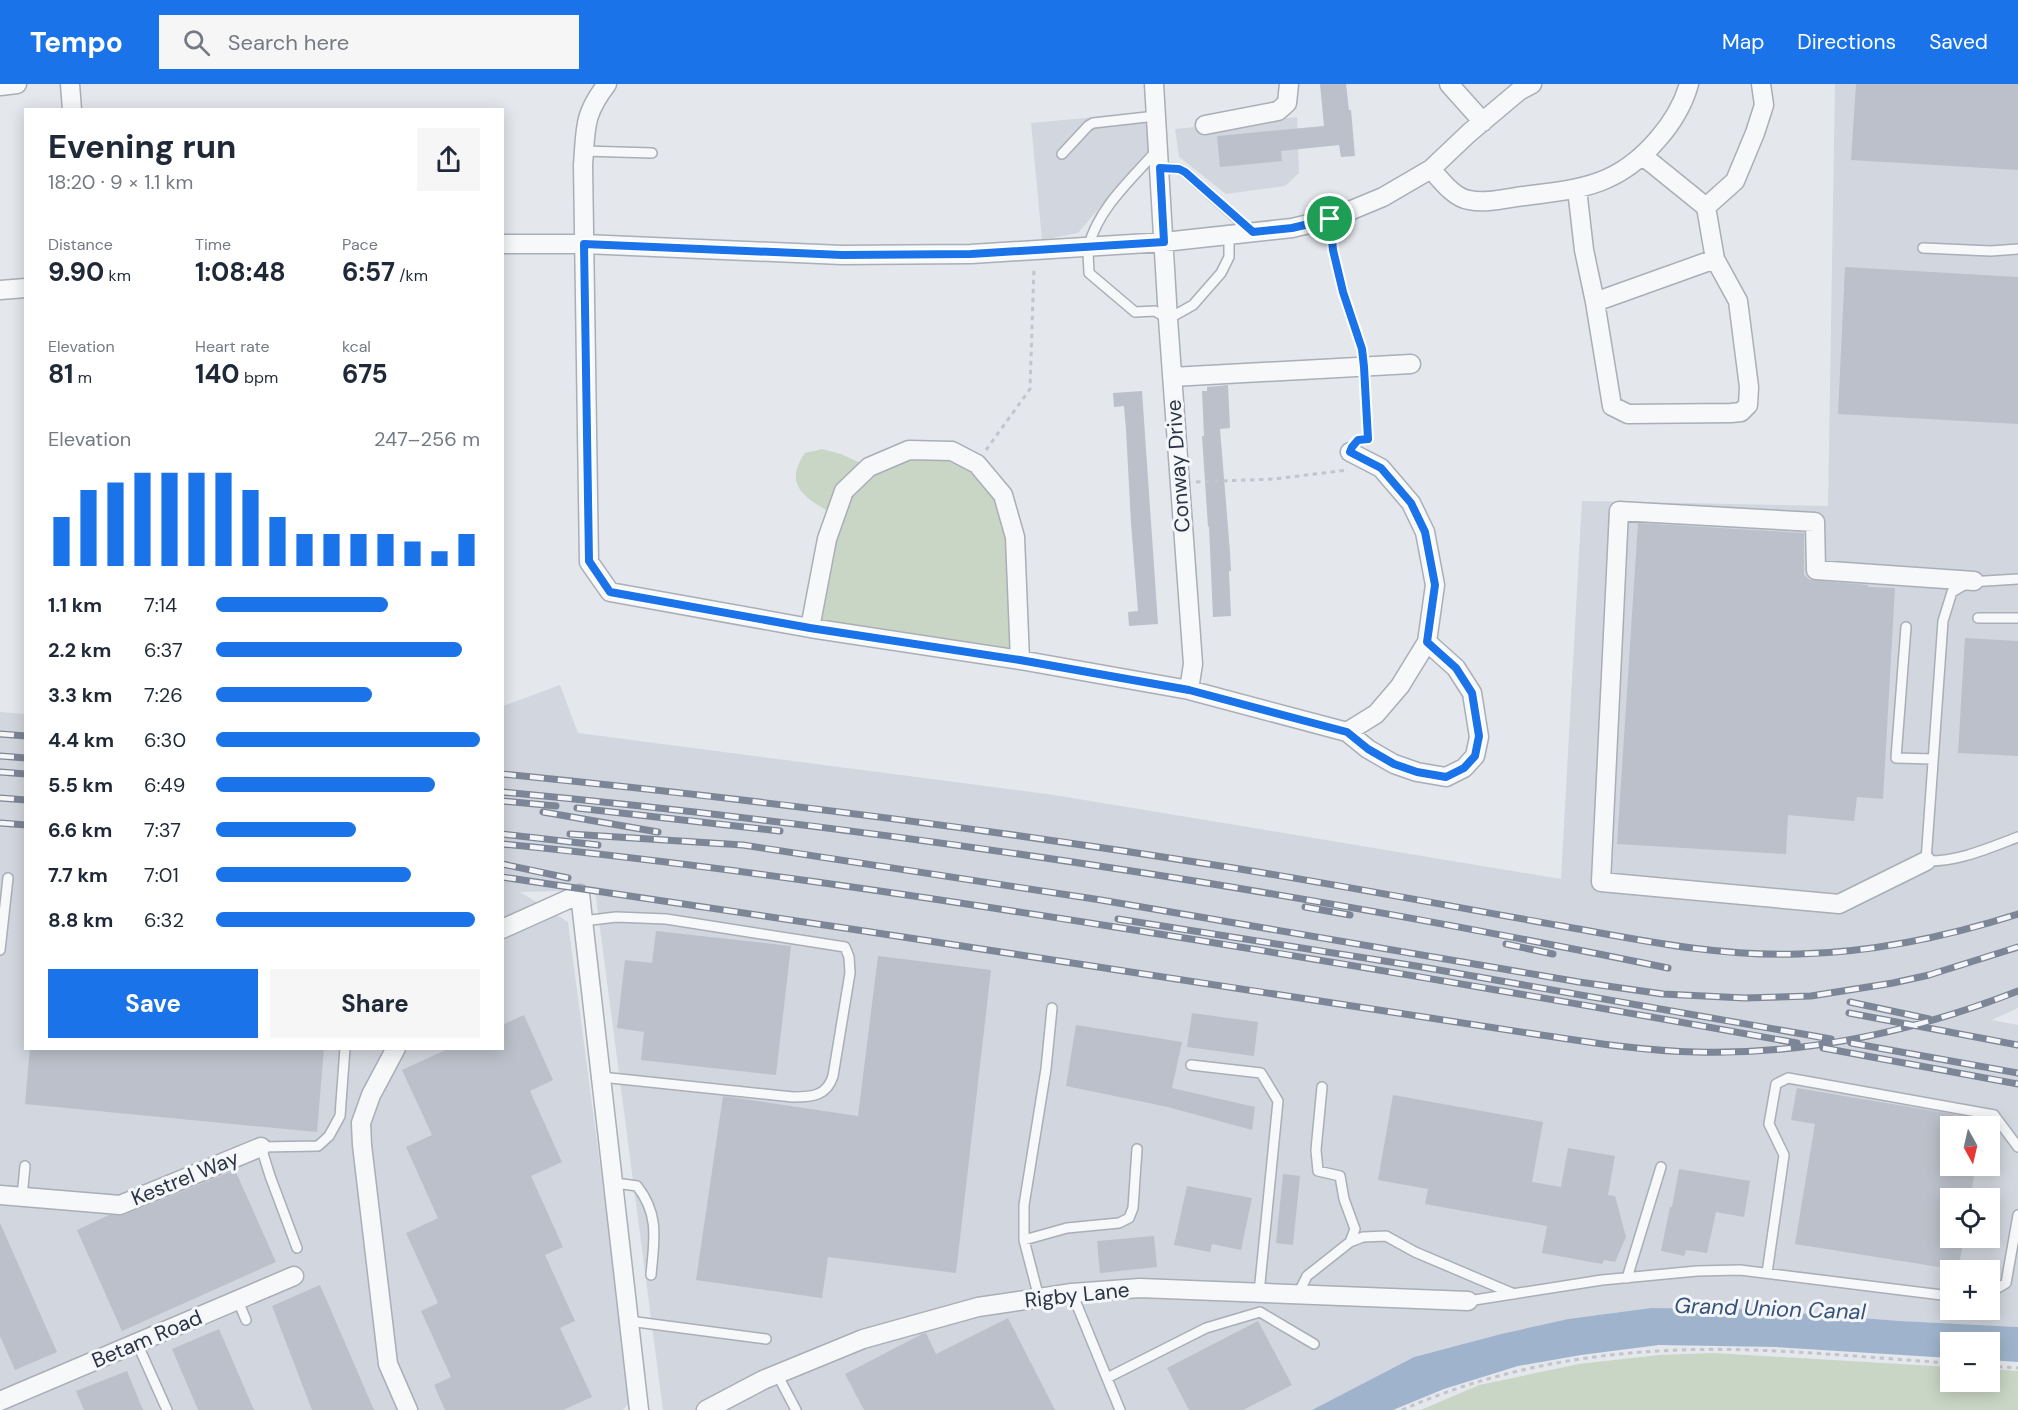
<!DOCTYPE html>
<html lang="en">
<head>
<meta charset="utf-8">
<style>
  body { margin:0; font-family:"DM Sans",sans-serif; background:#f6f6f7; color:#1f2937; height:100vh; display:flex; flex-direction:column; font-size:22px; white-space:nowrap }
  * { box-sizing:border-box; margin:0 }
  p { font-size:20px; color:#747a83 }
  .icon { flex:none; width:33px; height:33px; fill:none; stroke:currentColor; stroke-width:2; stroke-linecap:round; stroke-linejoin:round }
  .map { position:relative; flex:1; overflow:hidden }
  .sheet { position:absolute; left:24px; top:24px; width:480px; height:942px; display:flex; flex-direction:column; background:#fff; border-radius:0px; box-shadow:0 3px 15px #0003 }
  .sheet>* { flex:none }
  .needle { width:39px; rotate:172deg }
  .fabs { position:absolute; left:1940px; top:1032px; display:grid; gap:12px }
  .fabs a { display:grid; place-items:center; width:60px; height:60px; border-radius:0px; background:#fff; box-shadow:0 3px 15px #0003; font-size:30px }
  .pin { position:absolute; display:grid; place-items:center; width:51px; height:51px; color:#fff; margin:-26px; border:3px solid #fff; border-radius:50%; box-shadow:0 2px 6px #0007 }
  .round { display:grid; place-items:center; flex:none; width:63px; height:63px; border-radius:0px; background:#f6f6f7 }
  .summary { display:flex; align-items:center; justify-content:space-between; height:102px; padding:0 24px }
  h1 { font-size:33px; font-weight:700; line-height:45px }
  .metrics { display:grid; grid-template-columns:repeat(3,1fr); gap:9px; height:102px; padding:6px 24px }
  .metrics div { display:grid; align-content:center }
  .metrics b { font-size:26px; font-weight:700 }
  .metrics small { font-size:16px; font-weight:400 }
  .metrics p { font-size:16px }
  .chart { height:168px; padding:12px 24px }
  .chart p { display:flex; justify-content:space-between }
  .chart svg { width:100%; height:108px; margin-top:6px; stroke:#1a73e8; stroke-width:6 }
  .primary-button { display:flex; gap:12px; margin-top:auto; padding:12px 24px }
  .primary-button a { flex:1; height:69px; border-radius:0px; background:#1a73e8; color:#fff; font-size:24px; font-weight:700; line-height:69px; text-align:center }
  .primary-button a+a { background:#f6f6f7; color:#1f2937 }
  ul { padding:0 24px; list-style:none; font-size:20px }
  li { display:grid; grid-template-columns:96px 72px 1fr; align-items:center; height:45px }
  li i { height:15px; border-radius:8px; background:#1a73e8 }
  header { display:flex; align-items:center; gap:36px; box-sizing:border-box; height:84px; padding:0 30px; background:#1a73e8; color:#fff }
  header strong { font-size:28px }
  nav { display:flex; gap:33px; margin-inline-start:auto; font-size:21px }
  .search { width:420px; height:54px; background:#f6f6f7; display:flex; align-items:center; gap:15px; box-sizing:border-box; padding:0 21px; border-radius:0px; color:#747a83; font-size:22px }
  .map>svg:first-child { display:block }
</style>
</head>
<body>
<header>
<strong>Tempo</strong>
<div class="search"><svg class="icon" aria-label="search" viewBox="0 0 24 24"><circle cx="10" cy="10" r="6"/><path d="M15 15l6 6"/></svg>Search here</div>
<nav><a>Map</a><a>Directions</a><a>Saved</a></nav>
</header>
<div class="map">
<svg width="2018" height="1326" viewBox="0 0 2018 1326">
  <rect width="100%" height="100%" fill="#e4e7ec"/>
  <!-- built -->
  <path fill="#d2d6de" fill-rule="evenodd" d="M 1835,0 L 2018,0 L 2018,924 L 1992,936 L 2018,941 L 2018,1243 L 1900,1237 L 1744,1225 L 1651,1224 L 1568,1235 L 1501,1250 L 1414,1273 L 1312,1326 L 663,1326 L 595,806 L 520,808 L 568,838 L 631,1317 L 623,1326 L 0,1326 L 0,628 L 25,630 L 26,964 L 502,964 L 503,622 L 560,601 L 578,649 L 1054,711 L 1561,795 L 1582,417 L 1828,422 ZM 1950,1042 L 1989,1042 L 1989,1082 L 1950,1082 ZM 1950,1114 L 1989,1114 L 1989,1154 L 1950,1154 ZM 1950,1186 L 1989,1186 L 1989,1226 L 1950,1226 Z
    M 1151,28 L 1151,63 L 1078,149 L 1042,156 L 1031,39 Z
    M 1297,33 L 1299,89 L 1285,102 L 1226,110 L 1179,73 L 1175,45 Z"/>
  <!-- green -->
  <path fill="#c9d6c5" d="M 822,365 L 841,370 L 869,383 L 952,367 L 1003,411 L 1020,576 L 810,544 L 835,431 C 809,416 781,403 805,369 Z
    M 1714,1269 L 1950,1283 L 1950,1298 L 1989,1298 L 1989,1285 L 2018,1287 L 2018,1326 L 1421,1326 L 1479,1301 L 1579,1280 L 1659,1271 Z"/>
  <!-- water -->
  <path fill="#9fb4cc" d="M 1651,1224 L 1744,1225 L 1900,1237 L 2018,1243 L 2018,1278 L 1989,1276 L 1989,1258 L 1950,1258 L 1950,1274 L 1776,1263 L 1659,1261 L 1581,1271 L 1518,1282 L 1444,1305 L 1393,1326 L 1312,1326 L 1414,1273 L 1501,1250 L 1568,1235 Z"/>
  <!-- building -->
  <path fill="#bbc0ca" d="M 1320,0 L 1346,0 L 1349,26 L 1351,26 L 1355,72 L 1341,73 L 1339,61 L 1281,67 L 1282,77 L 1220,83 L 1217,52 L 1324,42 Z
    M 1856,0 L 2018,0 L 2018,86 L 1851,76 Z
    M 1845,183 L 2018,193 L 2018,340 L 1838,330 Z
    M 1228,301 L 1230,344 L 1220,345 L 1230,468 L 1231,487 L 1229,487 L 1231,532 L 1213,533 L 1209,442 L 1208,443 L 1202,352 L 1204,352 L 1202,307 L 1207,307 L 1207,303 Z
    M 1142,307 L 1158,540 L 1129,542 L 1128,528 L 1138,527 L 1131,439 L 1126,346 L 1124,322 L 1114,323 L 1113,309 Z
    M 1638,439 L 1804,449 L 1804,491 L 1810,496 L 1868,501 L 1868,503 L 1895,504 L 1883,715 L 1857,713 L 1854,737 L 1788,731 L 1786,770 L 1617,760 Z
    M 1965,554 L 2018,557 L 2018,672 L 1958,669 Z
    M 656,847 L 791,862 L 776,991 L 641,976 L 644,948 L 617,944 L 625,876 L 652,879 Z
    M 878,872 L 991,886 L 956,1189 L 828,1173 L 822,1214 L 696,1196 L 723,1012 L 858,1032 Z
    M 1192,929 L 1258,938 L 1254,972 L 1187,963 Z
    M 524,931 L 553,996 L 530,1007 L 562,1078 L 531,1092 L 563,1163 L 545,1171 L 575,1237 L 560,1244 L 592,1313 L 563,1326 L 445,1326 L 434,1301 L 451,1293 L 421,1227 L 438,1219 L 406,1149 L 438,1134 L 406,1063 L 432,1051 L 402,986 L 450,964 L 502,964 L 502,941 Z
    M 1076,941 L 1182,958 L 1172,1004 L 1255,1023 L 1252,1046 L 1168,1023 L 1066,1002 Z
    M 30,964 L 324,964 L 317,1048 L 25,1020 Z
    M 1797,1004 L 1981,1035 L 1980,1042 L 1950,1042 L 1950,1082 L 1976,1082 L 1970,1114 L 1950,1114 L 1950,1154 L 1964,1154 L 1958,1186 L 1795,1160 L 1815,1040 L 1791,1036 Z
    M 1393,1011 L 1543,1038 L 1532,1098 L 1561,1103 L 1568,1064 L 1615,1072 L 1608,1111 L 1615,1112 L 1626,1153 L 1615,1178 L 1604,1176 L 1602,1180 L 1542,1169 L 1547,1142 L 1425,1120 L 1428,1105 L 1378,1096 Z
    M 1679,1085 L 1750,1097 L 1744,1133 L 1716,1128 L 1707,1169 L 1686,1166 L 1684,1172 L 1661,1167 L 1670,1123 L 1672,1123 Z
    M 235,1086 L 276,1178 L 122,1247 L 77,1146 L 109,1131 L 124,1131 Z
    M 1283,1090 L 1300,1092 L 1293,1161 L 1276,1159 Z
    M 1187,1102 L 1252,1114 L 1241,1166 L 1212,1160 L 1210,1168 L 1174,1161 Z
    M 0,1139 L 57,1268 L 15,1286 L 0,1252 Z
    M 1154,1152 L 1157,1183 L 1100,1189 L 1097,1157 Z
    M 320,1201 L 374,1326 L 312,1326 L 272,1222 Z
    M 1008,1234 L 1055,1326 L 864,1326 L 845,1290 L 922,1250 L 926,1249 L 936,1270 Z
    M 1258,1237 L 1292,1301 L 1243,1326 L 1189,1326 L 1167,1284 Z
    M 219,1245 L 254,1326 L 198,1326 L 172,1265 Z
    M 127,1287 L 143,1326 L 84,1326 L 76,1307 Z"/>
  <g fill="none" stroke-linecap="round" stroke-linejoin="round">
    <defs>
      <path id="service" d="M 1157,66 C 1132,95 1099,123 1089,161 C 1087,170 1089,180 1089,189 L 1135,228 L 1155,227 L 1168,235 L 1193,221 L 1221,189 L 1229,173 L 1229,152
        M 584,67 L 652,69
        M 1062,70 L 1088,42 L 1093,39 L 1156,32
        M 1160,84 L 1179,85 L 1185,88 L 1251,147
        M 1923,164 L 1991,167 L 2018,165
        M 2018,495 L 1969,498 L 1952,508 L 1943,537 L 1926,777 C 1958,778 1989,764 2018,753
        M 1978,534 L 2018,534
        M 1906,543 L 1896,674 L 1933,675
        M 583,837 L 616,833 L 666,835 L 845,863 L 849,873 L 850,889 L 833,992 C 827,1012 812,1013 793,1013 L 601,993
        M 0,866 L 8,794
        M 1191,981 L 1261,989 L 1278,1017 L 1259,1209
        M 614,1101 L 623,1100 L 637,1102 C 660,1131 654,1157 651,1191
        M 22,1113 L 25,1082
        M 1024,1156 L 1067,1144 L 1119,1139 L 1129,1134 L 1133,1124 L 1137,1065
        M 1350,1158 L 1363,1153 L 1386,1152 L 1415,1168 L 1514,1210
        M 297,1164 L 270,1092 L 261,1063 L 318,1062 L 329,1052 L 340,1032 L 345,964
        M 1767,1189 L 1784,1071 L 1769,1040 L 1776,1000 L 1788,994 L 1994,1031 L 2018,1063
        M 1627,1194 L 1661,1083
        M 1072,1209 L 1120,1326
        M 1989,1209 L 2006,1199 L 2018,1131
        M 1298,1210 L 1307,1192 L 1350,1158 L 1355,1145 L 1344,1115 L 1340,1092 L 1318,1087 L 1316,1066 L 1322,1003
        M 1039,1214 L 1024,1156 L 1024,1121 L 1046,985 L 1052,924
        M 238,1217 L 246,1236
        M 1468,1217 L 1602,1196 L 1697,1187 L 1740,1186 L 1950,1212
        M 629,1237 L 766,1255
        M 137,1259 L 167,1326
        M 777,1290 L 796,1326
        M 1107,1294 L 1206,1244 L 1260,1228 L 1314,1260"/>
      <path id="minor" d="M 70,0 L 72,26
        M 607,0 C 583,31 586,44 583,81 L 589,478 L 610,508 L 810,544 L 1020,576 L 1189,606 L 1347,648 L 1376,630 L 1400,602 L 1427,558 L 1435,501 L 1425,448 L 1411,419 L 1381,384 L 1350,368
        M 1154,0 L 1168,235 L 1193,580 L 1189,606
        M 1449,0 L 1483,38
        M 0,2 L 17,0
        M 1205,41 L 1278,27 L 1287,19 L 1289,0
        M 1431,85 C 1441,96 1454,114 1469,116 C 1486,120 1507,114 1524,112 C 1581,105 1618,102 1658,55 C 1672,39 1683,21 1689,0
        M 1577,105 L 1584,166 L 1595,218 L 1612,322 L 1628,330 L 1731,329 L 1741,328 L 1748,321 L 1749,303 L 1738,217 L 1715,175 L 1706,123 L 1643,72
        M 1706,123 L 1735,97 L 1755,49 L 1764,21 L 1761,0
        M 502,160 L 584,160 L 842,171 L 971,170 L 1164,158 L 1292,144 L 1330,135 L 1383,113 L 1431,85 L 1469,49 L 1519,7 L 1532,0
        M 0,206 L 26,204
        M 1595,218 L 1715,175
        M 1172,293 L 1411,280
        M 810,544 L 827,455 L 844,407 L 869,383 L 909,366 L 952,367 L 977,380 L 1003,411 L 1015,453 L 1020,576
        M 1347,648 L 1368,665 L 1394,680 L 1417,688 L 1446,693 L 1464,684 L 1475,672 L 1479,653 L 1472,609 L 1456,584 L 1427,558
        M 1926,777 L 1839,820 L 1601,798 L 1619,427 L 1815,438 L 1816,486 L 1974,497
        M 502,845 L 580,810 L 639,1326
        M 396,964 L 371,1011 L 361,1039 L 362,1061 L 388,1280 L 408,1326
        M 0,1111 L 120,1121 L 261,1063
        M 0,1317 L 294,1192
        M 706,1326 L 763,1296 L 863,1255 L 978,1223 L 1072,1209 L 1140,1204 L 1468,1217"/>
    </defs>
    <!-- service casing -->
    <use href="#service" stroke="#a9aeb7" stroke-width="12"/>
    <!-- minor casing -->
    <use href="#minor" stroke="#a9aeb7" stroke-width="21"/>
    <!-- path -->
    <path stroke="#c2c5cb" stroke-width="3" stroke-dasharray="4.5 4.5" stroke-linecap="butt" d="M 1331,151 C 1334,192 1352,228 1362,267
      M 1364,355 L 1368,355 L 1365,300
      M 986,366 L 1030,305 L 1034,183
      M 1196,398 L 1274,395 L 1348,386
      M 1989,1282 L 2018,1284
      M 1402,1326 C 1483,1290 1570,1272 1658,1267 C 1755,1261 1854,1273 1950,1279"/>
    <!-- service -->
    <use href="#service" stroke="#f7f8fa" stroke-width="9"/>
    <!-- minor -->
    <use href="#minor" stroke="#f7f8fa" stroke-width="18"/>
    <defs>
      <path id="rail" d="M 0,650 L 26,652
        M 0,672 L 26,674
        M 0,688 L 26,690
        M 502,690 C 743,714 982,744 1221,782 C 1335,800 1449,822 1562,842 C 1640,856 1719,873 1799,870 C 1874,868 1946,853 2018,830
        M 502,708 C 894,745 1283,805 1668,884
        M 0,714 L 26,716
        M 502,717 L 556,722
        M 577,724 L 780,747
        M 543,728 L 658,748
        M 0,739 L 26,741
        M 502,750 L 598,761
        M 570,750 L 743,761 L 1101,816 L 1579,898 L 1663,910 L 1745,914 L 1811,912 L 1893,899 L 1929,891 L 2018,863
        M 502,760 C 708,780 912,811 1115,843 C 1343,879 1570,918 1797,959
        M 502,780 L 568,794
        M 502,793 L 851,845 L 1528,949 C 1583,957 1640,967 1696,968 C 1806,971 1916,947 2018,907
        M 1305,823 L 1350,831
        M 1118,835 L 1416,882 L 1831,955
        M 1506,860 L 1553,870
        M 1850,918 L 1929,935
        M 1849,929 L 2018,961
        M 1851,959 L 2018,989
        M 1823,964 L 2018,1000"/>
    </defs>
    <!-- rail casing -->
    <use href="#rail" stroke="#7d8696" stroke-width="7"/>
    <!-- rail -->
    <use href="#rail" stroke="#f4f6f9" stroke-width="4.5" stroke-dasharray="14" stroke-linecap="butt"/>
  </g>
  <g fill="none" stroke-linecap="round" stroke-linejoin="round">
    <defs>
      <path id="route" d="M 1160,84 L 1179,85 L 1185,88 L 1253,148 L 1292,144 L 1330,135 L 1333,166 L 1343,208 L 1362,265 L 1364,283 L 1368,355 L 1358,356 L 1352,363 L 1350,368 L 1381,384 L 1411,419 L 1425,448 L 1435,501 L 1427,558 L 1456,584 L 1472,609 L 1479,652 L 1475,672 L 1464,684 L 1446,693 L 1417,688 L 1394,680 L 1368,665 L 1347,648 L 1189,606 L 1020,576 L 810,544 L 610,508 L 589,477 L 584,160 L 842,171 L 971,170 L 1164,158 Z"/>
    </defs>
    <!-- route casing -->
    <use href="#route" stroke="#fff" stroke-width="12"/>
    <!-- route -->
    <use href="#route" stroke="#1a73e8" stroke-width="8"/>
  </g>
  <g text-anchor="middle" stroke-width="6" stroke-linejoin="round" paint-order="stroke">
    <!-- street labels -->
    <g font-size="21" fill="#2b3445" stroke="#f4f6f9">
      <text transform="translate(1178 382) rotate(-94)" y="7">Conway Drive</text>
      <text transform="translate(185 1094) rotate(-22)" y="7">Kestrel Way</text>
      <text transform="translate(1077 1211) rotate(-6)" y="7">Rigby Lane</text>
      <text transform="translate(147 1255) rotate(-23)" y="7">Betam Road</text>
    </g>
    <!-- water labels -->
    <g font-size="22" font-style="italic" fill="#34527a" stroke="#f4f6f9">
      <text transform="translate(1770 1224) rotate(2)" y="8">Grand Union Canal</text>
    </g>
  </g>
</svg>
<div class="fabs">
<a><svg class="needle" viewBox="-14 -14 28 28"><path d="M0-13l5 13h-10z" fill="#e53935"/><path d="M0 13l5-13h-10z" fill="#747a83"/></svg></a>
<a><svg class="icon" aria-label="locate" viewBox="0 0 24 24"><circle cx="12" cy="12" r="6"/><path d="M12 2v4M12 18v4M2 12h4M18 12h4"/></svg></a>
<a>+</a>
<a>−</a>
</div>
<div class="pin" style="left:1330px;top:135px;background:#1e9e55"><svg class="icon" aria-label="arrive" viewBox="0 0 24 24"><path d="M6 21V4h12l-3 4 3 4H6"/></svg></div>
<section class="sheet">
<div class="summary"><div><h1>Evening run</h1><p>18:20 · 9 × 1.1 km</p></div><a class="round"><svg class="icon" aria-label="share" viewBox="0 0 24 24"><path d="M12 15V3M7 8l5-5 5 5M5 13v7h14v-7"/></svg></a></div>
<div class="metrics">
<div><p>Distance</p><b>9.90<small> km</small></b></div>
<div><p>Time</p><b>1:08:48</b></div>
<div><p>Pace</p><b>6:57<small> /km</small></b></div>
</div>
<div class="metrics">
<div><p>Elevation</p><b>81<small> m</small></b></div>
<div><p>Heart rate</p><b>140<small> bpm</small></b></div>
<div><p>kcal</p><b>675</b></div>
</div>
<div class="chart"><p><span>Elevation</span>247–256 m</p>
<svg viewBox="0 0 160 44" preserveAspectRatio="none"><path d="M5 44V24M15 44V13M25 44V10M35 44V6M45 44V6M55 44V6M65 44V6M75 44V13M85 44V24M95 44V31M105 44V31M115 44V31M125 44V31M135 44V34M145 44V38M155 44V31"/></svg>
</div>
<ul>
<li><b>1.1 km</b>7:14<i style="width:65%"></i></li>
<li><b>2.2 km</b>6:37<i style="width:93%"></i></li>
<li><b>3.3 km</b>7:26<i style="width:59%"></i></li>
<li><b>4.4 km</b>6:30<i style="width:100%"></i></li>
<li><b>5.5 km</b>6:49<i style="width:83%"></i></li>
<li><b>6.6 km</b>7:37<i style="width:53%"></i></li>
<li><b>7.7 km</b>7:01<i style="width:74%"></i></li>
<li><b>8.8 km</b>6:32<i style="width:98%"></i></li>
</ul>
<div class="primary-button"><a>Save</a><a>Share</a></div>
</section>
</div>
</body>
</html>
